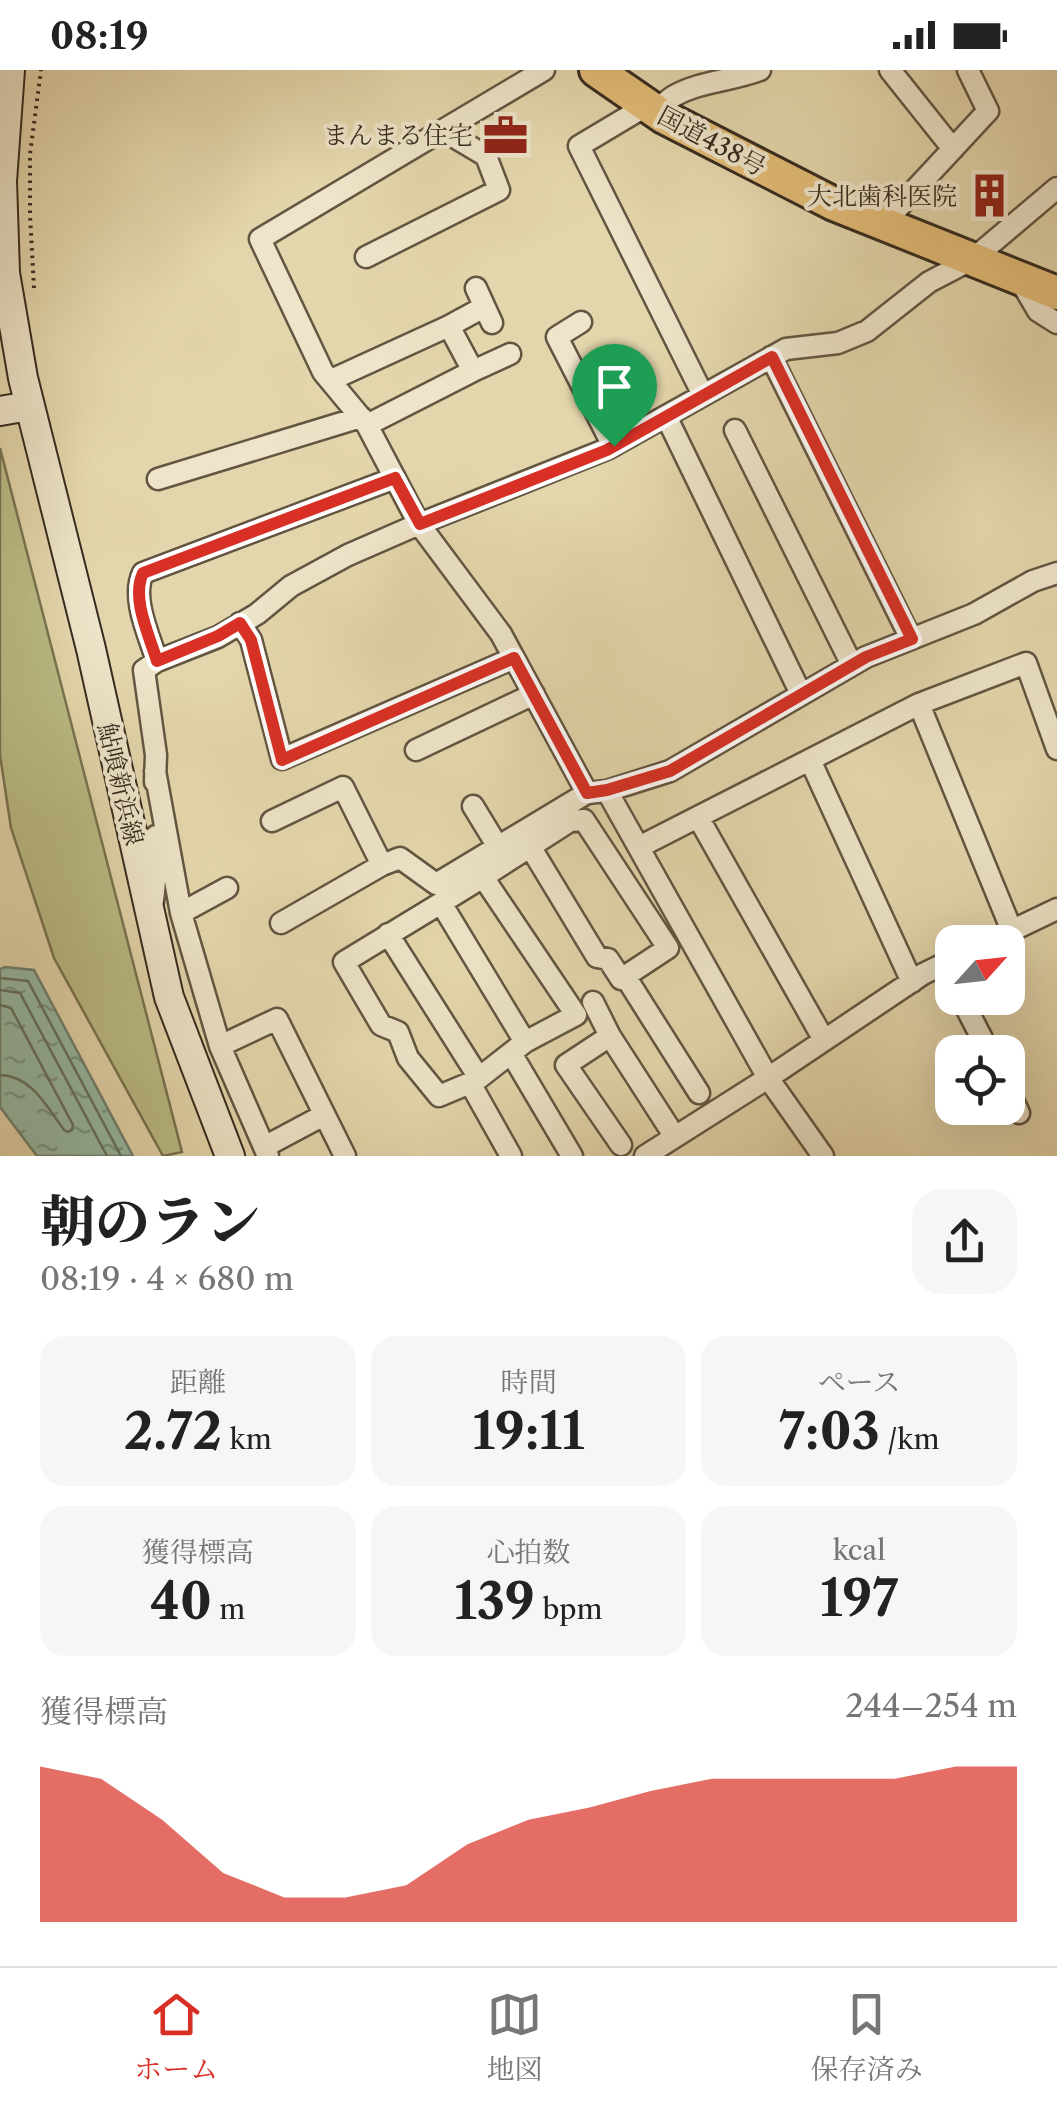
<!DOCTYPE html>
<html lang="ja">
<head>
<meta charset="utf-8">
<style>
  body { margin:0; font-family:"Libre Caslon Text","Noto Serif JP",serif; background:#f6f6f6; color:#222; height:100vh; display:flex; flex-direction:column; font-size:38px; white-space:nowrap }
  * { box-sizing:border-box; margin:0 }
  p { font-size:32px; color:#767676 }
  .icon { flex:none; width:55px; height:55px; fill:none; stroke:currentColor; stroke-width:2; stroke-linecap:round; stroke-linejoin:round }
  .map { position:relative; height:1086px; overflow:hidden }
  .sheet { display:flex; flex-direction:column; background:#fff; flex:1 }
  .sheet>* { flex:none }
  .needle { width:65px; rotate:63deg }
  .buttons { position:absolute; left:935px; top:855px; display:grid; gap:20px }
  .buttons a { display:grid; place-items:center; width:90px; height:90px; border-radius:20px; background:#fff; box-shadow:0 10px 40px #0002; font-size:50px }
  .pin { position:absolute; display:grid; place-items:center; width:85px; height:85px; color:#fff; margin:-102px -42px; border-radius:50% 50% 50% 0; rotate:-45deg; box-shadow:0 0 10px #0007 }
  .pin .icon { rotate:45deg }
  .round { display:grid; place-items:center; flex:none; width:105px; height:105px; border-radius:30px; background:#f6f6f6 }
  .headline { display:flex; align-items:center; justify-content:space-between; height:170px; padding:0 40px }
  h1 { font-size:55px; font-weight:800; line-height:75px }
  .metrics { display:grid; grid-template-columns:repeat(3,1fr); gap:15px; height:170px; padding:10px 40px }
  .metrics div { display:grid; align-content:center; border-radius:25px; background:#f6f6f6; text-align:center }
  .metrics b { font-size:50px; font-weight:800 }
  .metrics small { font-size:28px; font-weight:400 }
  .metrics p { font-size:28px }
  .chart { height:280px; padding:20px 40px }
  .chart p { display:flex; justify-content:space-between }
  .chart svg { width:100%; height:180px; margin-top:10px; fill:#d93025; opacity:.7 }
  .status { display:flex; justify-content:space-between; align-items:center; height:70px; padding:0 50px; background:#fff; direction:ltr }
  .status svg { height:28px; fill:currentColor }
  .tab-bar { display:flex; justify-content:space-around; align-items:center; height:140px; border-top:2px solid #e0e0e0; background:#fff; font-size:28px; color:#767676 }
  .tab-bar a { display:grid; justify-items:center; gap:5px }
  .tab-bar .on { color:#d93025 }
  .map>svg:first-child { display:block }
</style>
</head>
<body>
<div class="status"><b>08:19</b><svg viewBox="0 0 49 12"><path d="M0 12V9h3v3zM5 12V6h3v6zM10 12V3h3v9zM15 12V0h3v12zM26 1h20v11H26zM47 4h2v5h-2z"/></svg></div>
<div class="map">
<svg width="1057" height="1086" viewBox="0 0 1057 1086">
  <defs>
    <pattern id="water-ripples" width="26" height="14" patternUnits="userSpaceOnUse" patternTransform="scale(2.5)"><rect width="26" height="14" fill="#96baa5"/><path d="M2 4q2-2 4 0t4 0M15 11q2-2 4 0t4 0" fill="none" stroke="#7b9786"/></pattern>
  </defs>
  <rect width="100%" height="100%" fill="#e4d6ac"/>
  <filter id="stains"><feTurbulence type="fractalNoise" baseFrequency=".002" numOctaves="4"/><feColorMatrix values="0 0 0 0 .2 0 0 0 0 .09 0 0 0 0 .02 0 0 0 .5 -.17"/></filter>
  <radialGradient id="worn" r=".72"><stop offset=".6" stop-color="#630" stop-opacity="0"/><stop offset="1" stop-color="#630" stop-opacity=".3"/></radialGradient>
  <!-- green -->
  <path fill="#babc85" stroke="#787452" stroke-width="2.5" d="M 0,378 L 182,1082 L 163,1086 L 54,888 L 11,758 L 0,685 Z"/>
  <!-- water -->
  <path fill="url(#water-ripples)" stroke="#70816f" stroke-width="2.5" d="M 5,897 L 34,900 L 133,1086 L 37,1086 L 0,1037 L 0,899 Z"/>
  <g fill="none" stroke-linecap="round" stroke-linejoin="round">
    <!-- shore -->
    <path stroke="#667262" stroke-width="2.5" d="M 0,908 L 28,911 L 121,1086
      M 0,920 L 20,923 L 107,1086
      M 0,935 L 11,938 L 73,1055 L 72,1060 L 68,1062 L 64,1060 C 47,1037 32,1006 0,1005"/>
    <defs>
      <path id="minor" d="M 890,0 L 953,79
        M 646,36 L 579,76 L 703,325
        M 655,42 C 661,37 667,30 674,26 C 700,11 732,11 760,0
        M 884,153 L 988,41 L 968,0
        M 366,187 L 499,120 L 486,86 L 444,61
        M 1018,207 L 1038,241 L 1057,253
        M 476,218 L 492,253
        M 581,252 L 557,267 L 613,376
        M 449,256 L 484,237
        M 771,287 L 911,569
        M 473,301 L 510,284
        M 331,310 L 449,256 L 473,301 L 367,355 L 323,302 L 260,169 L 544,0
        M 666,346 L 801,624
        M 367,355 L 419,454 L 607,379 L 786,279 L 838,273 L 867,261 L 929,212 L 973,189 L 1057,118
        M 735,360 L 852,595
        M 395,408 L 143,503 C 131,528 149,565 157,591 L 218,567 L 257,544 L 291,516 L 348,485 L 419,454 L 501,564 L 587,723 L 607,721 L 768,1008 L 823,1086
        M 158,409 L 361,347
        M 240,553 L 251,570 L 282,689 L 514,588
        M 919,634 L 1012,861
        M 416,680 L 534,624
        M 810,690 L 912,912
        M 155,701 L 181,843 L 220,976 L 268,1086
        M 155,712 L 156,685 L 144,600 L 157,591
        M 607,721 L 670,701 L 866,587 L 974,544 L 1033,511 L 1057,503
        M 473,736 L 498,777
        M 698,747 L 824,970
        M 272,751 L 343,717 L 382,795
        M 639,777 L 919,634 L 1026,593 L 1057,679
        M 153,831 L 157,792 L 156,766
        M 441,833 L 483,807
        M 181,843 L 227,818
        M 281,853 L 382,795 L 400,788 L 436,814 L 587,723
        M 388,864 L 479,1008 L 525,972
        M 988,872 L 1057,839
        M 625,906 L 699,1023
        M 961,928 L 989,982
        M 593,932 L 610,966 L 675,1067
        M 610,966 L 566,995 L 621,1075
        M 220,976 L 277,949 L 345,1086
        M 511,983 L 572,1086
        M 1008,1020 L 1019,1043
        M 264,1077 L 324,1045
        M 511,1086 L 470,1013 L 439,1026 L 408,988 L 398,962 L 381,955 L 344,892 L 441,833 L 525,972 L 576,945 L 483,807 L 570,751 L 584,750 L 668,878 L 621,909 L 608,889 L 597,887 L 531,778
        M 645,1086 L 768,1008 L 923,904 L 952,890"/>
      <path id="secondary" d="M 10,0 L 2,111 L 5,203 L 23,308 L 91,579 L 169,927 L 230,1086
        M 0,341 L 29,336"/>
      <path id="trunk" d="M 596,0 L 664,47 L 834,134 L 1057,223"/>
    </defs>
    <!-- minor casing -->
    <use href="#minor" stroke="#625642" stroke-width="25"/>
    <!-- secondary casing -->
    <use href="#secondary" stroke="#362b1f" stroke-width="32"/>
    <!-- trunk casing -->
    <use href="#trunk" stroke="#362b1f" stroke-width="38"/>
    <!-- path -->
    <path stroke="#362b1f" stroke-width="4" stroke-dasharray="2.5 5" stroke-linecap="butt" d="M 34,218 L 30,145 L 30,84 L 41,0"/>
    <!-- minor -->
    <use href="#minor" stroke="#ede4c9" stroke-width="20"/>
    <!-- secondary -->
    <use href="#secondary" stroke="#ede4c9" stroke-width="28"/>
    <!-- trunk -->
    <use href="#trunk" stroke="#e2bb76" stroke-width="32"/>
  </g>
  <g fill="none" stroke-linecap="round" stroke-linejoin="round">
    <defs>
      <path id="route" d="M 772,287 L 912,569 L 866,587 L 670,701 L 607,720 L 587,723 L 514,588 L 282,690 L 251,570 L 240,553 L 218,566 L 157,591 C 149,565 131,528 143,503 L 395,408 L 420,454 L 607,380 Z"/>
    </defs>
    <!-- route casing -->
    <use href="#route" stroke="#fff" stroke-width="20"/>
    <!-- route -->
    <use href="#route" stroke="#d93025" stroke-width="12"/>
  </g>
  <!-- icons -->
  <defs>
    <symbol id="office-bare" viewBox="-9 -9 18 18"><path d="M-6-3h4V-5.5h4V-3h4V5H-6ZM-1-4.5V-3h2v-1.5ZM-6 0V1H6V0Z" fill="#8f2418" stroke="#ede4c9" stroke-width="2.5" paint-order="stroke"/></symbol>
    <symbol id="building-bare" viewBox="-9 -9 18 18"><path d="M-4-6H4V6H1V3H-1V6H-4ZM-2.5-4.3h1.7v1.8h-1.7ZM.8-4.3h1.7v1.8H.8ZM-2.5-1h1.7V.8h-1.7ZM.8-1h1.7V.8H.8Z" fill="#8f2418" stroke="#ede4c9" stroke-width="2.5" paint-order="stroke"/></symbol>
  </defs>
  <g fill-rule="evenodd">
    <use href="#office-bare" x="474" y="34" width="63" height="63"/>
    <use href="#building-bare" x="958" y="94" width="63" height="63"/>
  </g>
  <g text-anchor="middle" stroke-width="8" stroke-linejoin="round" paint-order="stroke">
    <!-- poi labels -->
    <g font-size="25" fill="#362b1f" stroke="#ede4c9" text-anchor="end">
      <text x="473" y="74">まんまる住宅</text>
      <text x="957" y="135">大北歯科医院</text>
    </g>
    <!-- street labels -->
    <g font-size="25" fill="#362b1f" stroke="#ede4c9">
      <text transform="translate(712 71) rotate(28)" y="9">国道438号</text>
      <text transform="translate(121 714) rotate(77)" y="9">鮎喰新浜線</text>
    </g>
  </g>
  <rect width="100%" height="100%" filter="url(#stains)"/>
  <rect width="100%" height="100%" fill="url(#worn)"/>
</svg>
<div class="buttons">
<a><svg class="needle" viewBox="-14 -14 28 28"><path d="M0-13l5 13h-10z" fill="#e53935"/><path d="M0 13l5-13h-10z" fill="#767676"/></svg></a>
<a><svg class="icon" aria-label="locate" viewBox="0 0 24 24"><circle cx="12" cy="12" r="6"/><path d="M12 2v4M12 18v4M2 12h4M18 12h4"/></svg></a>
</div>
<div class="pin" style="left:614px;top:376px;background:#1e9e55"><svg class="icon" aria-label="arrive" viewBox="0 0 24 24"><path d="M6 21V4h12l-3 4 3 4H6"/></svg></div>
</div>
<section class="sheet">
<div class="headline"><div><h1>朝のラン</h1><p>08:19 · 4 × 680 m</p></div><a class="round"><svg class="icon" aria-label="share" viewBox="0 0 24 24"><path d="M12 15V3M7 8l5-5 5 5M5 13v7h14v-7"/></svg></a></div>
<div class="metrics">
<div><p>距離</p><b>2.72<small> km</small></b></div>
<div><p>時間</p><b>19:11</b></div>
<div><p>ペース</p><b>7:03<small> /km</small></b></div>
</div>
<div class="metrics">
<div><p>獲得標高</p><b>40<small> m</small></b></div>
<div><p>心拍数</p><b>139<small> bpm</small></b></div>
<div><p>kcal</p><b>197</b></div>
</div>
<div class="chart"><p><span>獲得標高</span>244–254 m</p>
<svg viewBox="0 0 160 44" preserveAspectRatio="none"><path d="M0 44V6L10 9L20 19L30 32L40 38L50 38L60 35L70 25L80 19L90 16L100 12L110 9L120 9L130 9L140 9L150 6L160 6V44z"/></svg>
</div>
</section>
<nav class="tab-bar">
<a class="on"><svg class="icon" aria-label="home" viewBox="0 0 24 24"><path d="M3 11l9-7 9 7M6 9v11h12V9"/></svg>ホーム</a>
<a><svg class="icon" aria-label="map" viewBox="0 0 24 24"><path d="M3 6l6-2 6 2 6-2v14l-6 2-6-2-6 2zM9 4v14M15 6v14"/></svg>地図</a>
<a><svg class="icon" aria-label="saved" viewBox="0 0 24 24"><path d="M7 4h10v16l-5-4-5 4z"/></svg>保存済み</a>
</nav>
</body>
</html>
